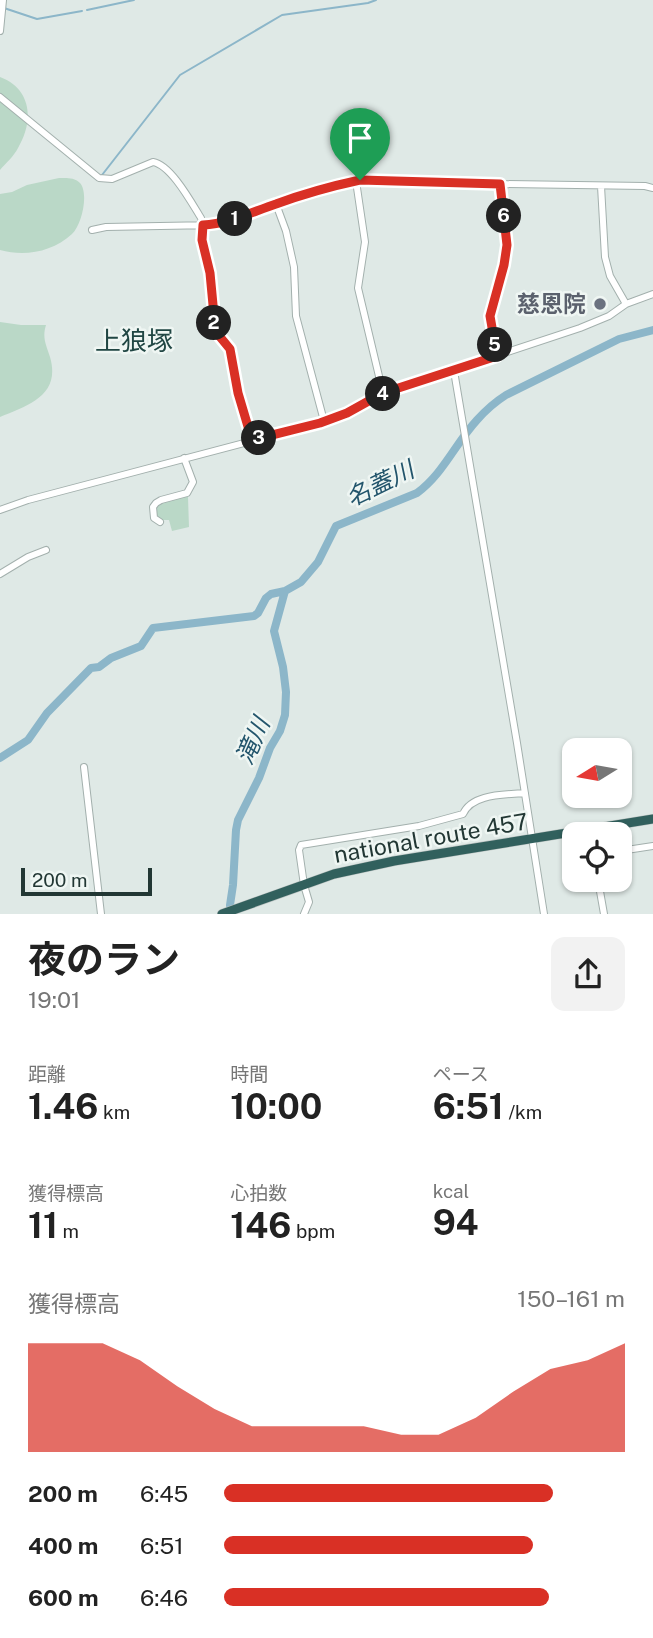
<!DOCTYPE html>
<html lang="ja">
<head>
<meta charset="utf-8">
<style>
  body { margin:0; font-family:"Public Sans","Noto Sans JP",sans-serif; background:#f2f2f2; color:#222; height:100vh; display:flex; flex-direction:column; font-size:26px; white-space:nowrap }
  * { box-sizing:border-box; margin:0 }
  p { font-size:23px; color:#767676 }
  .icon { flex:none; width:38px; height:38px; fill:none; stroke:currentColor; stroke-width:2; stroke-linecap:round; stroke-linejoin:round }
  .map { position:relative; height:914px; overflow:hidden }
  .side { display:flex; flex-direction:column; background:#fff; flex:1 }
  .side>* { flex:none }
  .needle { width:46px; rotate:259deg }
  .fabs { position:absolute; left:562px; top:738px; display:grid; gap:14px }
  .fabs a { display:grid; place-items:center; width:70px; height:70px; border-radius:14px; background:#fff; box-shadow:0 2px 5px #0004; font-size:35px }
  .scale { position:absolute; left:21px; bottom:18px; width:131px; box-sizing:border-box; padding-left:7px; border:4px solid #223734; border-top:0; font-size:19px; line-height:24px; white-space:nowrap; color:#223734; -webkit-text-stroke:5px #eff6f3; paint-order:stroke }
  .pin { position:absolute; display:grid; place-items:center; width:60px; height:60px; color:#fff; margin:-72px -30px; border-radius:50% 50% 50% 0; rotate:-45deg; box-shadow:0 0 7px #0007 }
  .pin .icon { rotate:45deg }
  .km { position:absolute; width:35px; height:35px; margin:-18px; border-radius:50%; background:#222; color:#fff; font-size:19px; line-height:35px; text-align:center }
  .round { display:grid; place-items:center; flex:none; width:74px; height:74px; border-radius:14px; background:#f2f2f2 }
  .summary { display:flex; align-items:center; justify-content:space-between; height:119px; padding:0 28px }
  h1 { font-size:38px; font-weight:700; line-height:52px }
  .figures { display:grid; grid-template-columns:repeat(3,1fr); gap:10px; height:119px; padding:7px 28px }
  .figures div { display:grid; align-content:center }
  .figures b { font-size:35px; font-weight:700 }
  .figures small { font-size:19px; font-weight:400 }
  .figures p { font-size:19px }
  .chart { height:196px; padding:14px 28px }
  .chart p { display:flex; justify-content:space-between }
  .chart svg { width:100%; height:126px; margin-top:7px; fill:#d93025; opacity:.7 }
  ul { padding:0 28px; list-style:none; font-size:23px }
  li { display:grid; grid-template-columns:112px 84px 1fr; align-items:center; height:52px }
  li i { height:18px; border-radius:9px; background:#d93025 }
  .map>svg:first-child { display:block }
</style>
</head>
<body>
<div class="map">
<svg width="653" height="914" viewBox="0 0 653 914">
  <rect width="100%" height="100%" fill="#dfe9e6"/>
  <!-- green -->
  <path fill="#bad8c7" d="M 0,77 C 32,89 34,121 18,148 C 14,156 6,163 0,170 Z
    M 59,178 C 66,178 74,177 80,183 C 89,193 82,225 72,234 C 52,252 25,257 0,250 L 0,194 L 12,192 L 27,185 Z
    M 0,322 L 21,325 L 46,325 C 42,338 46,344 50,357 C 61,395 29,405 0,417 Z
    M 183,495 L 184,497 L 188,497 L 189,527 L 172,531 L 169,520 L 160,520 L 156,518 L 156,504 Z"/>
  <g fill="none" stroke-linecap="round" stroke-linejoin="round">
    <!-- stream -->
    <path stroke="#8cb6c9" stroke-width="2" d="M 4,8 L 37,19 L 82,11
      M 87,10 L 134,0
      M 102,175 L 180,75 L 282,15 L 368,3 L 376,0"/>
    <!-- river -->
    <path stroke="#8cb6c9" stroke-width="8" d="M 0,758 L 28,740 L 47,713 L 91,668 L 99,667 L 111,658 L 141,646 L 153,628 L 254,616 L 258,613 L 266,598 L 271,594 L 285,591 L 301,582 L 318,562 L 336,526 L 417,493 C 443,474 455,444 477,420 C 485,411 495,402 506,395 L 619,339 L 653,330
      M 230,905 L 233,885 L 236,830 L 238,820 L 259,778 L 270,748 L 280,731 L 285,715 L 286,692 L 283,667 L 274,631 L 285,591"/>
    <defs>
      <path id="minor" d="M 0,31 L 3,0
        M 0,97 L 99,178 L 112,179 L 153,162 C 171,165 191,202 201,218 L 203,225 L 202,240 L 210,273 L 214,326 L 216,332 L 230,349 L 238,393 L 252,440
        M 356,181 L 365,242 L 358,288 L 383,393
        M 601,186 L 605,257 L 610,276 L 626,304
        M 276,204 L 286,231 L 294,267 L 296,316 L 324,421
        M 92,230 L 106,227 L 214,225 L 276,204 L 361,180 L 500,184 L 645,186 L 653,188
        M 497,356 L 490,316 L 504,265 L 507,245 L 500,184
        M 454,371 L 517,743 L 544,914
        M 0,510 L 28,500 L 320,423 L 347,413 L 383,393 L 580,328 L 609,316 L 626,304 L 653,294
        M 160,522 L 154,518 L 153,507 L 156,503 L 161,500 L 187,493 L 193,482 L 184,458
        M 0,574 L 28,557 L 46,550
        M 84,767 L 101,914
        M 620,851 L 653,846
        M 598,880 L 604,914
        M 304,914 L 309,902 L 304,885 L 299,850 L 301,845 L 419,826 L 463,814 C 472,793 506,795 525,793"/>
      <path id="highway" d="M 222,914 L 334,874 L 394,861 L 653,819"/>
    </defs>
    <!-- minor casing -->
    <use href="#minor" stroke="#a3b0ad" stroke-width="8"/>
    <!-- highway casing -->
    <use href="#highway" stroke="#bdc3c2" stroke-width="10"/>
    <!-- minor -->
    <use href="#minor" stroke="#fff" stroke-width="6"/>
    <!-- highway -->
    <use href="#highway" stroke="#31605d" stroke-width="9"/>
  </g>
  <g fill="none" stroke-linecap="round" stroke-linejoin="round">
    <defs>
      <path id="route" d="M 360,180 L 500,184 L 507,245 L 504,265 L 490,316 L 497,356 L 383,393 L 347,413 L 320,423 L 252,440 L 238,393 L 230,349 L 216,332 L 215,326 L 210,273 L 202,240 L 203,225 C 228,224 252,212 276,204 C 303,194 332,186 360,180 Z"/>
    </defs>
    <!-- route casing -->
    <use href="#route" stroke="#fff" stroke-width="14"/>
    <!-- route -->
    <use href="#route" stroke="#d93025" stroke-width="9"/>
  </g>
  <!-- markers -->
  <circle fill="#6b7280" stroke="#eff6f3" stroke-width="2.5" cx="600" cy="304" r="7"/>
  <g text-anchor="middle" stroke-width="5" stroke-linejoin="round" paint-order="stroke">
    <!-- worship labels -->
    <g font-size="23" font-weight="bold" fill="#5b616d" stroke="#eff6f3" text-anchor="end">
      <text x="586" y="312">慈恩院</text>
    </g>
    <!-- street labels -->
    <g font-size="23" fill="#223734" stroke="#eff6f3">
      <text transform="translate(431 838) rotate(-10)" y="8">national route 457</text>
    </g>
    <!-- water labels -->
    <g font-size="24" font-style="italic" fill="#23556c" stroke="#eff6f3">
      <text transform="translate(380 484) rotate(-26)" y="8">名蓋川</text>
      <text transform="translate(253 741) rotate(-66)" y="8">滝川</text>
    </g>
    <!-- quarter labels -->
    <g font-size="26" fill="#204643" stroke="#eff6f3">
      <text x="134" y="350">上狼塚</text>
    </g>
  </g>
</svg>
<div class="fabs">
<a><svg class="needle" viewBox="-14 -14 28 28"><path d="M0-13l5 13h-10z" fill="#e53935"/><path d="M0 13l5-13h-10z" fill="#767676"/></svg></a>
<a><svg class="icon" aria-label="locate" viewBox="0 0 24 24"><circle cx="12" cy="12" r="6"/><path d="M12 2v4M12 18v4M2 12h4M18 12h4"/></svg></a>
</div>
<div class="scale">200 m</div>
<div class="pin" style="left:360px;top:180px;background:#1e9e55"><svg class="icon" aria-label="arrive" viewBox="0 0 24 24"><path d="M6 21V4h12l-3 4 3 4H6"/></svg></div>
<b class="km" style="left:235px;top:219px">1</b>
<b class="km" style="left:214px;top:323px">2</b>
<b class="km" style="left:259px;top:438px">3</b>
<b class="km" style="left:383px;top:394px">4</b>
<b class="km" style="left:495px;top:345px">5</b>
<b class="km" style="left:504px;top:216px">6</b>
</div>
<section class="side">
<div class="summary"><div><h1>夜のラン</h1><p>19:01</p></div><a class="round"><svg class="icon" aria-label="share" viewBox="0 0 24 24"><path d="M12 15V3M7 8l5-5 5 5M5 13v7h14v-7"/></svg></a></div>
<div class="figures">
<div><p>距離</p><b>1.46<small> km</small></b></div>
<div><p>時間</p><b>10:00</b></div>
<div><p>ペース</p><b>6:51<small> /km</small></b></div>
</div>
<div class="figures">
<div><p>獲得標高</p><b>11<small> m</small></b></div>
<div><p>心拍数</p><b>146<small> bpm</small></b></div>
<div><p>kcal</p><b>94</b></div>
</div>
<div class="chart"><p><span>獲得標高</span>150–161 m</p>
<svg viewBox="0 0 160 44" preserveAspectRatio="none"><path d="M0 44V6L10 6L20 6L30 12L40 21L50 29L60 35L70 35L80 35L90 35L100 38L110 38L120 32L130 23L140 15L150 12L160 6V44z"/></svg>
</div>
<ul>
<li><b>200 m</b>6:45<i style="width:82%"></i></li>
<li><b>400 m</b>6:51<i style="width:77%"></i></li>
<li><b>600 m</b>6:46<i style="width:81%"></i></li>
</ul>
</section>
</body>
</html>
